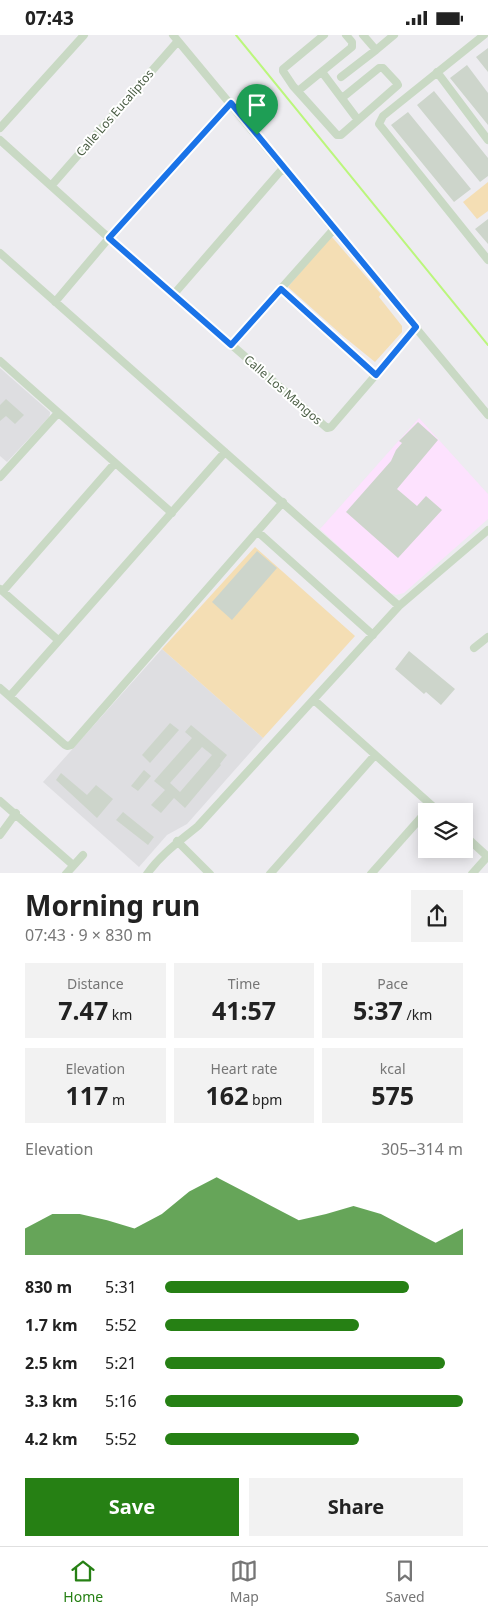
<!DOCTYPE html>
<html lang="en">
<head>
<meta charset="utf-8">
<style>
  body { margin:0; font-family:"Noto Sans",sans-serif; background:#f2f2f2; color:#222; height:100vh; display:flex; flex-direction:column; font-size:19px; white-space:nowrap }
  * { box-sizing:border-box; margin:0 }
  p { font-size:16px; color:#767676 }
  .icon { flex:none; width:28px; height:28px; fill:none; stroke:currentColor; stroke-width:2; stroke-linecap:round; stroke-linejoin:round }
  .map { position:relative; height:838px; overflow:hidden }
  .details { display:flex; flex-direction:column; background:#fff; flex:1 }
  .details>* { flex:none }
  .controls { position:absolute; left:418px; top:768px; display:grid; gap:10px }
  .controls a { display:grid; place-items:center; width:55px; height:55px; border-radius:0px; background:#fff; box-shadow:0 2px 12px #0003; font-size:25px }
  .pin { position:absolute; display:grid; place-items:center; width:42px; height:42px; color:#fff; margin:-51px -21px; border-radius:50% 50% 50% 0; rotate:-45deg; box-shadow:0 0 5px #0007 }
  .pin .icon { rotate:45deg }
  .round { display:grid; place-items:center; flex:none; width:52px; height:52px; border-radius:0px; background:#f2f2f2 }
  .head { display:flex; align-items:center; justify-content:space-between; height:85px; padding:0 25px }
  h1 { font-size:28px; font-weight:700; line-height:38px }
  .figures { display:grid; grid-template-columns:repeat(3,1fr); gap:8px; height:85px; padding:5px 25px }
  .figures div { display:grid; align-content:center; border-radius:0px; background:#f2f2f2; text-align:center }
  .figures b { font-size:25px; font-weight:700 }
  .figures small { font-size:14px; font-weight:400 }
  .figures p { font-size:14px }
  .chart { height:140px; padding:10px 25px }
  .chart p { display:flex; justify-content:space-between }
  .chart svg { width:100%; height:90px; margin-top:5px; fill:#268014; opacity:.7 }
  .cta { display:flex; gap:10px; margin-top:auto; padding:10px 25px }
  .cta a { flex:1; height:58px; border-radius:0px; background:#268014; color:#fff; font-size:20px; font-weight:700; line-height:58px; text-align:center }
  .cta a+a { background:#f2f2f2; color:#222 }
  ul { padding:0 25px; list-style:none; font-size:16px }
  li { display:grid; grid-template-columns:80px 60px 1fr; align-items:center; height:38px }
  li i { height:12px; border-radius:6px; background:#268014 }
  .status { display:flex; justify-content:space-between; align-items:center; height:35px; padding:0 25px; background:#fff; direction:ltr }
  .status svg { height:14px; fill:currentColor }
  .dock { display:flex; justify-content:space-around; align-items:center; height:70px; border-top:1px solid #e0e0e0; background:#fff; font-size:14px; color:#767676 }
  .dock a { display:grid; justify-items:center; gap:2px }
  .dock .selected { color:#268014 }
  .map>svg:first-child { display:block }
</style>
</head>
<body>
<div class="status"><b>07:43</b><svg viewBox="0 0 49 12"><path d="M0 12V9h3v3zM5 12V6h3v6zM10 12V3h3v9zM15 12V0h3v12zM26 1h20v11H26zM47 4h2v5h-2z"/></svg></div>
<div class="map">
<svg width="488" height="839" viewBox="0 0 488 839">
  <rect width="100%" height="100%" fill="#edecf0"/>
  <!-- commercial -->
  <path fill="#fde2fe" d="M 419,383 L 488,459 L 488,484 L 404,558 L 396,560 L 388,557 L 320,494 Z"/>
  <!-- education -->
  <path fill="#dedee1" d="M 0,333 L 50,377 L 50,379 L 49,382 L 7,427 L 0,421 Z
    M 162,614 L 263,703 L 187,789 L 167,800 L 139,832 L 43,747 Z"/>
  <!-- green -->
  <path fill="#f4deb4" d="M 488,147 L 488,176 L 477,184 L 463,167 Z
    M 332,202 L 381,259 L 379,262 L 402,291 L 402,297 L 375,327 L 343,301 L 288,252 L 329,203 Z
    M 255,512 L 355,601 L 263,703 L 162,614 Z"/>
  <g fill="none" stroke-linecap="round" stroke-linejoin="round">
    <!-- stream -->
    <path stroke="#bbf67c" stroke-width="2" d="M 236,0 L 488,310"/>
  </g>
  <!-- building -->
  <path fill="#cdd5cb" fill-rule="evenodd" d="M 488,13 L 488,37 L 476,22 Z
    M 467,30 L 488,58 L 488,90 L 450,43 Z
    M 434,56 L 488,123 L 488,141 L 480,147 L 417,70 Z
    M 408,77 L 471,154 L 454,167 L 391,90 Z
    M 488,184 L 488,209 L 475,194 Z
    M 6,364 L 24,380 L 15,389 L 6,381 L 0,386 L 0,370 Z
    M 418,387 L 438,405 L 397,454 L 417,471 L 426,461 L 442,475 L 398,523 L 346,477 L 391,426 L 396,415 L 402,408 L 399,406 Z
    M 257,516 L 277,533 L 232,585 L 212,567 Z
    M 409,616 L 455,654 L 441,670 L 426,657 L 424,659 L 395,634 Z
    M 170,688 L 179,695 L 150,728 L 142,720 Z
    M 191,690 L 227,720 L 220,729 L 221,730 L 185,773 L 174,763 L 161,778 L 151,770 L 165,755 L 154,746 L 192,703 L 185,697 ZM 202,712 L 212,720 L 180,757 L 170,748 Z
    M 144,735 L 151,741 L 138,756 L 131,751 Z
    M 61,738 L 87,760 L 96,750 L 113,764 L 97,783 L 56,745 Z
    M 123,777 L 154,802 L 148,810 L 116,785 Z"/>
  <g fill="none" stroke-linecap="round" stroke-linejoin="round">
    <!-- street -->
    <path stroke="#c9d9c4" stroke-width="8" d="M 173,0 L 488,380
      M 324,0 L 283,34 L 283,36 L 293,51 L 337,100 L 341,100 L 398,50 L 397,48 L 383,33 L 379,33 L 342,63
      M 363,0 L 376,15 L 394,0
      M 484,0 L 383,81 L 379,89 L 488,225
      M 322,37 L 358,85
      M 437,37 L 488,105
      M 341,42 L 376,15
      M 298,56 L 352,12 L 352,7 L 346,0
      M 0,93 L 84,0
      M 0,105 L 109,203 L 327,393 L 331,392 L 417,292
      M 51,151 L 178,6
      M 0,218 L 399,571
      M 281,254 L 376,340
      M 174,259 L 284,132
      M 55,267 L 109,203 L 231,68
      M 231,310 L 334,194
      M 0,326 L 172,478
      M 0,442 L 58,378
      M 258,497 L 373,600
      M 0,554 L 58,605
      M 3,556 L 115,428
      M 474,613 L 488,602
      M 0,653 L 65,710 L 67,711 L 71,710 L 283,467
      M 10,661 L 225,417
      M 314,665 L 438,776
      M 0,766 L 73,830
      M 0,800 L 16,778
      M 464,800 L 488,822
      M 177,806 L 210,839
      M 66,839 L 83,820
      M 147,839 C 161,819 180,806 198,791 L 399,571 L 488,495
      M 270,839 L 375,720
      M 371,839 L 426,777
      M 472,839 L 488,821"/>
  </g>
  <g fill="none" stroke-linecap="round" stroke-linejoin="round">
    <defs>
      <path id="route" d="M 231,68 L 416,292 L 376,340 L 281,254 L 231,310 L 109,203 Z"/>
    </defs>
    <!-- route casing -->
    <use href="#route" stroke="#fff" stroke-width="10"/>
    <!-- route -->
    <use href="#route" stroke="#1a73e8" stroke-width="6"/>
  </g>
  <g text-anchor="middle" stroke-width="4" stroke-linejoin="round" paint-order="stroke">
    <!-- street labels -->
    <g font-size="12" fill="#495c43" stroke="#fff">
      <text transform="translate(115 78) rotate(-49)" y="4">Calle Los Eucaliptos</text>
      <text transform="translate(283 355) rotate(41)" y="4">Calle Los Mangos</text>
    </g>
  </g>
</svg>
<div class="controls">
<a><svg class="icon" aria-label="layers" viewBox="0 0 24 24"><path d="M12 4l9 5-9 5-9-5zM3 14l9 5 9-5"/></svg></a>
</div>
<div class="pin" style="left:257px;top:100px;background:#1e9e55"><svg class="icon" aria-label="arrive" viewBox="0 0 24 24"><path d="M6 21V4h12l-3 4 3 4H6"/></svg></div>
</div>
<section class="details">
<div class="head"><div><h1>Morning run</h1><p>07:43 · 9 × 830 m</p></div><a class="round"><svg class="icon" aria-label="share" viewBox="0 0 24 24"><path d="M12 15V3M7 8l5-5 5 5M5 13v7h14v-7"/></svg></a></div>
<div class="figures">
<div><p>Distance</p><b>7.47<small> km</small></b></div>
<div><p>Time</p><b>41:57</b></div>
<div><p>Pace</p><b>5:37<small> /km</small></b></div>
</div>
<div class="figures">
<div><p>Elevation</p><b>117<small> m</small></b></div>
<div><p>Heart rate</p><b>162<small> bpm</small></b></div>
<div><p>kcal</p><b>575</b></div>
</div>
<div class="chart"><p><span>Elevation</span>305–314 m</p>
<svg viewBox="0 0 160 44" preserveAspectRatio="none"><path d="M0 44V31L10 24L20 24L30 27L40 31L50 24L60 13L70 6L80 13L90 20L100 27L110 24L120 20L130 24L140 31L150 38L160 31V44z"/></svg>
</div>
<ul>
<li><b>830 m</b>5:31<i style="width:82%"></i></li>
<li><b>1.7 km</b>5:52<i style="width:65%"></i></li>
<li><b>2.5 km</b>5:21<i style="width:94%"></i></li>
<li><b>3.3 km</b>5:16<i style="width:100%"></i></li>
<li><b>4.2 km</b>5:52<i style="width:65%"></i></li>
</ul>
<div class="cta"><a>Save</a><a>Share</a></div>
</section>
<nav class="dock">
<a class="selected"><svg class="icon" aria-label="home" viewBox="0 0 24 24"><path d="M3 11l9-7 9 7M6 9v11h12V9"/></svg>Home</a>
<a><svg class="icon" aria-label="map" viewBox="0 0 24 24"><path d="M3 6l6-2 6 2 6-2v14l-6 2-6-2-6 2zM9 4v14M15 6v14"/></svg>Map</a>
<a><svg class="icon" aria-label="saved" viewBox="0 0 24 24"><path d="M7 4h10v16l-5-4-5 4z"/></svg>Saved</a>
</nav>
</body>
</html>
